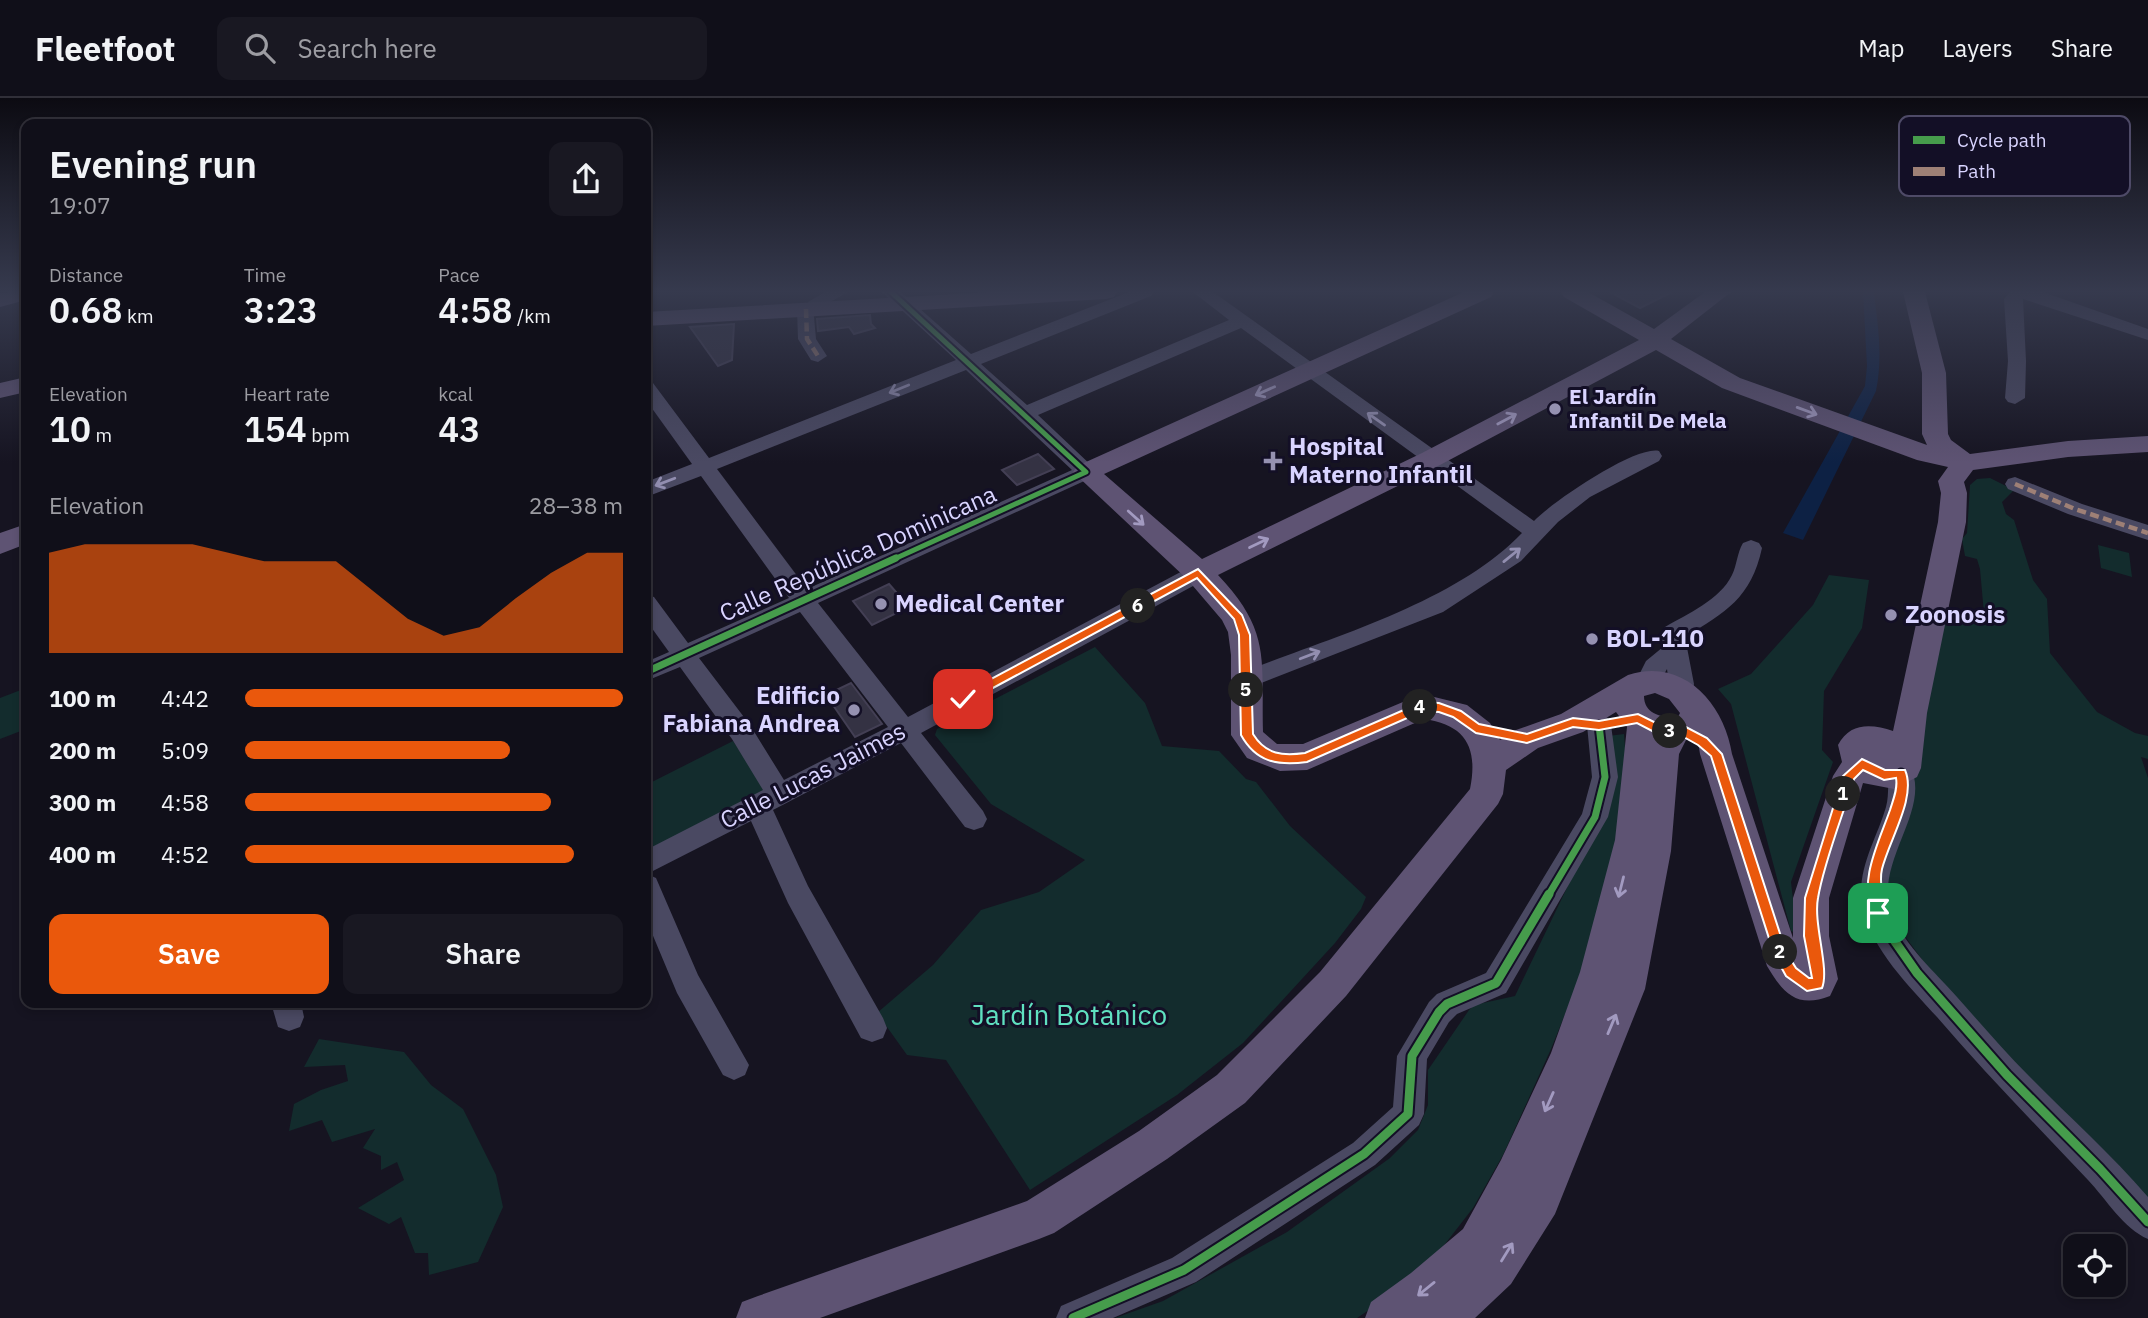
<!DOCTYPE html>
<html lang="en">
<head>
<meta charset="utf-8">
<style>
  body { margin:0; font-family:"IBM Plex Sans",sans-serif; background:#191822; color:#f1f3f6; height:100vh; display:flex; flex-direction:column; font-size:26px; white-space:nowrap }
  * { box-sizing:border-box; margin:0 }
  p { font-size:23px; color:#9c9ca2 }
  .icon { flex:none; width:38px; height:38px; fill:none; stroke:currentColor; stroke-width:2; stroke-linecap:round; stroke-linejoin:round }
  .map { position:relative; flex:1; overflow:hidden }
  .sheet { position:absolute; left:21px; top:21px; width:630px; height:889px; display:flex; flex-direction:column; background:#100f19; border-radius:14px; box-shadow:0 4px 10px #0003,0 0 0 2px #302f38 }
  .sheet>* { flex:none }
  .controls { position:absolute; left:2063px; top:1136px; display:grid; gap:14px }
  .controls a { display:grid; place-items:center; width:63px; height:63px; border-radius:14px; background:#100f19; box-shadow:0 4px 10px #0003,0 0 0 2px #302f38; font-size:35px }
  .pin { position:absolute; display:grid; place-items:center; width:60px; height:60px; color:#fff; margin:-30px; border-radius:14px; box-shadow:0 4px 10px #0006 }
  .km { position:absolute; width:35px; height:35px; margin:-18px; border-radius:50%; background:#222; color:#fff; font-size:19px; line-height:35px; text-align:center }
  .round { display:grid; place-items:center; flex:none; width:74px; height:74px; border-radius:14px; background:#191822 }
  .headline { display:flex; align-items:center; justify-content:space-between; height:119px; padding:0 28px }
  h1 { font-size:38px; font-weight:600; line-height:52px }
  .metrics { display:grid; grid-template-columns:repeat(3,1fr); gap:10px; height:119px; padding:7px 28px }
  .metrics div { display:grid; align-content:center }
  .metrics b { font-size:35px; font-weight:600 }
  .metrics small { font-size:19px; font-weight:400 }
  .metrics p { font-size:19px }
  .chart { height:196px; padding:14px 28px }
  .chart p { display:flex; justify-content:space-between }
  .chart svg { width:100%; height:126px; margin-top:7px; fill:#ea580c; opacity:.7 }
  .action { display:flex; gap:14px; margin-top:auto; padding:14px 28px }
  .action a { flex:1; height:80px; border-radius:14px; background:#ea580c; color:#fff; font-size:28px; font-weight:600; line-height:80px; text-align:center }
  .action a+a { background:#191822; color:#f1f3f6 }
  ul { padding:0 28px; list-style:none; font-size:23px }
  li { display:grid; grid-template-columns:112px 84px 1fr; align-items:center; height:52px }
  li i { height:18px; border-radius:9px; background:#ea580c }
  header { display:flex; align-items:center; gap:42px; box-sizing:border-box; height:98px; padding:0 35px; background:#100f19; border-bottom:2px solid #302f38 }
  header strong { font-size:33px }
  nav { display:flex; gap:38px; margin-inline-start:auto; font-size:24px }
  .search { width:490px; height:63px; background:#191822; display:flex; align-items:center; gap:18px; box-sizing:border-box; padding:0 24px; border-radius:14px; color:#9c9ca2; font-size:26px }
  .map>svg:first-child { display:block }
</style>
</head>
<body>
<header>
<strong>Fleetfoot</strong>
<div class="search"><svg class="icon" aria-label="search" viewBox="0 0 24 24"><circle cx="10" cy="10" r="6"/><path d="M15 15l6 6"/></svg>Search here</div>
<nav><a>Map</a><a>Layers</a><a>Share</a></nav>
</header>
<div class="map">
<svg width="2148" height="1220" viewBox="0 0 2148 1220">
  <rect width="100%" height="100%" fill="#161421"/>
  <!-- green -->
  <path fill="#132c2d" d="M 1990,380 L 2014,392 L 2002,404 L 2006,416 L 2014,422 L 2033,482 L 2047,501 L 2050,555 L 2097,614 L 2135,635 L 2148,638 L 2148,661 L 2141,659 L 2148,680 L 2148,1107 L 1943,890 L 1893,822 L 1884,797 L 1935,509 L 1985,527 L 1980,471 L 1977,461 L 1965,458 L 1962,441 L 1967,435 L 1970,387 L 1977,381 Z
    M 2098,447 L 2129,455 L 2132,479 L 2101,470 Z
    M 1829,477 L 1869,482 L 1862,530 L 1824,593 L 1822,652 L 1833,664 L 1791,784 L 1797,836 L 1791,833 L 1731,606 L 1718,591 L 1751,576 L 1813,507 Z
    M 1095,549 L 1145,605 L 1162,648 L 1219,653 L 1246,681 L 1256,684 L 1290,728 L 1366,799 L 1361,811 L 1335,845 L 1243,945 L 1177,997 L 1030,1092 L 946,962 L 907,957 L 877,915 L 933,867 L 981,812 L 1039,794 L 1085,762 L 991,706 L 935,637 L 937,631 Z
    M 26,590 L 26,631 L 0,641 L 0,600 Z
    M 1624,636 L 1627,676 L 1622,720 L 1597,837 L 1551,951 L 1503,1057 L 1473,1110 L 1445,1146 L 1409,1185 L 1357,1220 L 1115,1220 L 1163,1203 L 1287,1134 L 1390,1060 L 1418,1032 L 1428,1007 L 1428,972 L 1469,912 L 1474,907 L 1515,898 L 1576,771 L 1608,638 Z
    M 733,643 L 768,694 L 646,758 L 646,687 Z
    M 319,941 L 404,954 L 431,987 L 463,1011 L 496,1077 L 503,1109 L 478,1164 L 429,1177 L 428,1155 L 415,1155 L 401,1119 L 389,1126 L 358,1110 L 404,1082 L 397,1064 L 381,1072 L 381,1058 L 363,1050 L 375,1031 L 332,1044 L 322,1022 L 289,1033 L 294,1006 L 321,992 L 348,983 L 345,967 L 304,969 Z"/>
  <!-- water -->
  <path fill="#0d2144" d="M 1863,194 L 1874,194 C 1878,229 1883,258 1876,293 L 1803,442 L 1783,435 L 1865,288 L 1867,268 Z"/>
  <!-- building -->
  <path fill="#343243" stroke="#433f54" stroke-width="2" d="M 1610,194 L 1672,194 L 1640,210 Z
    M 870,217 L 871,226 L 875,230 L 854,236 L 849,229 L 818,233 L 817,221 Z
    M 734,226 L 732,262 L 718,268 L 690,229 Z
    M 1038,356 L 1054,371 L 1017,387 L 1002,372 Z
    M 889,486 L 909,509 L 872,527 L 853,503 Z
    M 851,585 L 882,626 L 855,639 L 826,597 Z"/>
  <g fill="none" stroke-linecap="round" stroke-linejoin="round">
    <!-- minor -->
    <path fill="#4a4962" fill-rule="evenodd" d="M 825,194 L 848,194 L 823,208 L 813,208 L 816,241 L 827,258 L 818,264 L 811,262 L 798,241 L 797,211 L 800,207 L 810,207 L 808,204 Z
      M 882,194 L 901,194 L 971,256 L 1129,194 L 1154,194 L 1151,198 L 981,266 L 1027,307 L 1229,222 L 1193,194 L 1213,194 L 1534,423 C 1552,404 1636,347 1659,353 L 1662,358 L 1659,363 L 1590,399 L 1558,424 L 1521,463 L 1443,514 L 1246,591 L 1238,588 L 1234,582 L 1238,576 C 1328,540 1454,506 1522,435 L 1241,230 L 1038,317 L 1093,369 L 1096,374 L 1093,379 L 818,505 L 908,619 L 1190,469 L 1198,467 L 1206,469 L 1209,475 L 1206,481 L 921,635 L 983,713 L 987,721 L 983,729 L 974,732 L 965,729 L 901,645 L 773,712 L 808,788 L 883,920 L 887,930 L 883,940 L 872,944 L 861,940 L 788,805 L 751,723 L 647,776 L 656,780 L 698,877 L 749,967 L 745,977 L 734,982 L 723,977 L 677,895 L 646,821 L 646,752 L 763,692 L 732,641 L 680,569 L 646,583 L 646,564 L 669,554 L 646,522 L 646,497 L 654,499 L 688,545 L 789,500 L 701,378 L 646,399 L 646,384 L 692,366 L 646,302 L 646,283 L 653,285 L 709,360 L 956,262 ZM 966,272 L 1072,372 L 807,491 L 717,371 ZM 800,514 L 888,629 L 784,682 L 750,627 L 699,560 Z
      M 2010,194 L 2043,194 L 2148,231 L 2148,242 L 2023,201 L 2026,263 L 2025,300 L 2015,306 L 2008,304 L 2005,300 L 2008,263 L 2004,201 Z
      M 2015,379 L 2082,406 L 2148,427 L 2148,442 L 2068,416 L 2008,391 L 2005,386 L 2008,381 Z
      M 1751,442 L 1759,445 L 1762,450 C 1751,500 1726,514 1685,539 L 1694,586 L 1691,601 L 1682,603 L 1673,601 L 1670,594 L 1667,571 L 1657,589 L 1648,592 L 1639,589 L 1636,583 L 1646,563 L 1663,549 L 1661,535 L 1665,529 C 1687,516 1720,502 1732,477 C 1737,467 1737,455 1743,445 Z
      M 1599,617 L 1608,620 L 1611,627 L 1618,679 L 1608,719 L 1506,895 L 1457,916 L 1449,924 L 1427,961 L 1424,1016 L 1419,1027 L 1375,1067 L 1196,1184 L 1113,1220 L 1056,1220 L 1061,1208 L 1172,1160 L 1353,1045 L 1393,1009 L 1397,958 L 1429,904 L 1437,896 L 1486,875 L 1582,716 L 1592,679 L 1587,627 L 1590,620 Z
      M 1901,665 L 1910,668 C 1933,712 1872,765 1892,816 C 1905,848 1935,874 1957,899 C 1981,926 2004,953 2029,978 C 2068,1018 2111,1056 2148,1099 L 2148,1141 C 2124,1131 2106,1101 2088,1082 C 2037,1028 1985,975 1937,919 C 1909,888 1872,852 1863,810 C 1855,773 1876,743 1886,709 C 1890,695 1886,680 1892,668 Z
      M 271,905 L 301,905 L 304,919 L 300,929 L 289,933 L 278,929 Z"/>
    <!-- major -->
    <path fill="#5e5373" fill-rule="evenodd" d="M 26,194 L 26,202 L 0,209 L 0,195 Z
      M 991,194 L 1117,194 L 1114,199 L 1106,201 L 646,228 L 646,214 Z
      M 1464,194 L 1494,194 L 1491,199 L 1104,376 L 1202,461 L 1422,355 L 1639,242 L 1564,199 L 1561,194 L 1588,194 L 1654,231 L 1705,194 L 1731,194 L 1671,241 L 1740,280 L 1927,347 L 1922,336 L 1922,275 L 1903,194 L 1925,194 L 1946,275 L 1948,336 L 1951,342 L 1970,356 L 2068,343 L 2148,338 L 2148,354 L 2068,359 L 1973,372 L 1964,384 L 1967,395 L 1966,424 L 1927,615 L 1921,670 L 1917,679 L 1894,691 L 1863,685 L 1829,800 L 1829,838 L 1838,881 L 1830,898 C 1797,911 1783,895 1767,868 L 1700,656 L 1697,638 L 1686,642 L 1679,656 L 1671,753 L 1645,891 L 1555,1116 L 1511,1186 L 1475,1220 L 1365,1220 L 1371,1204 L 1411,1175 L 1463,1131 L 1501,1062 L 1551,955 L 1580,874 L 1615,742 L 1627,629 L 1616,614 L 1583,634 L 1538,650 L 1506,672 L 1503,696 L 1498,706 L 1346,898 L 1245,1005 L 1167,1061 L 1054,1135 L 1039,1141 L 820,1220 L 736,1220 L 742,1204 L 758,1198 L 1027,1103 L 1139,1033 L 1217,977 L 1320,874 L 1470,691 C 1478,651 1467,627 1424,621 L 1307,672 L 1280,673 L 1247,660 L 1231,637 L 1231,557 L 1228,534 L 1222,522 L 1187,481 L 1073,374 L 1077,368 ZM 1656,252 L 1722,290 L 1917,362 L 1948,369 L 1938,383 L 1941,395 L 1938,424 L 1893,633 C 1872,626 1850,624 1838,647 L 1842,664 L 1833,678 L 1793,800 L 1793,840 L 1732,656 C 1724,605 1683,559 1628,577 L 1561,616 L 1516,632 L 1500,642 L 1490,625 L 1467,607 L 1422,596 L 1303,646 L 1277,646 L 1263,634 C 1261,562 1272,534 1218,477 L 1440,367 ZM 1655,595 L 1669,601 L 1680,615 L 1678,619 C 1664,620 1644,617 1644,598 Z
      M 26,279 L 26,294 L 0,300 L 0,285 Z
      M 26,426 L 26,446 L 0,456 L 0,435 Z"/>
    <!-- quiet -->
    <path stroke="#9e8076" stroke-width="4.5" stroke-dasharray="9 4.5" stroke-linecap="butt" d="M 806,211 L 807,241 L 818,258
      M 2015,386 L 2075,411 L 2148,435"/>
    <defs>
      <path id="cycleway-far2" d="M 891,194 L 1086,374 L 892,462"/>
      <path id="cycleway-far1" d="M 646,574 L 896,460
        M 1548,798 L 1595,719 L 1605,679 L 1599,627
        M 1875,798 C 1870,755 1904,719 1901,675"/>
      <path id="cycleway" d="M 1874,796 L 1882,825 L 1917,875 L 2007,977 L 2100,1071 L 2148,1124
        M 1073,1220 L 1184,1172 L 1364,1056 L 1408,1016 L 1412,958 L 1439,914 L 1447,906 L 1496,885 L 1549,796"/>
    </defs>
    <!-- cycleway-far2 casing -->
    <use href="#cycleway-far2" stroke="#130f26" stroke-width="9"/>
    <!-- cycleway-far1 casing -->
    <use href="#cycleway-far1" stroke="#130f26" stroke-width="11"/>
    <!-- cycleway casing -->
    <use href="#cycleway" stroke="#130f26" stroke-width="13"/>
    <!-- cycleway-far2 -->
    <use href="#cycleway-far2" stroke="#469c4c" stroke-width="5"/>
    <!-- cycleway-far1 -->
    <use href="#cycleway-far1" stroke="#469c4c" stroke-width="7"/>
    <!-- cycleway -->
    <use href="#cycleway" stroke="#469c4c" stroke-width="9"/>
  </g>
  <!-- one-way arrows -->
  <defs><path id="oneway-shaft" d="M-6 0H5M1.5-3L5.5 0L1.5 3" fill="none" stroke-width="1.6" stroke-linecap="round" stroke-linejoin="round" transform="scale(1.75)"/></defs>
  <g stroke="#928eb0">
    <use href="#oneway-shaft" transform="translate(899 291) rotate(158)"/>
    <use href="#oneway-shaft" transform="translate(1376 321) rotate(-145)"/>
    <use href="#oneway-shaft" transform="translate(665 384) rotate(159)"/>
    <use href="#oneway-shaft" transform="translate(1512 457) rotate(-39)"/>
    <use href="#oneway-shaft" transform="translate(1310 557) rotate(-21)"/>
  </g>
  <g stroke="#a29ac0">
    <use href="#oneway-shaft" transform="translate(1265 293) rotate(156)"/>
    <use href="#oneway-shaft" transform="translate(1807 313) rotate(20)"/>
    <use href="#oneway-shaft" transform="translate(1507 321) rotate(-28)"/>
    <use href="#oneway-shaft" transform="translate(1136 420) rotate(42)"/>
    <use href="#oneway-shaft" transform="translate(1259 445) rotate(-26)"/>
    <use href="#oneway-shaft" transform="translate(1621 789) rotate(104)"/>
    <use href="#oneway-shaft" transform="translate(1612 926) rotate(-67)"/>
    <use href="#oneway-shaft" transform="translate(1549 1004) rotate(114)"/>
    <use href="#oneway-shaft" transform="translate(1507 1154) rotate(-58)"/>
    <use href="#oneway-shaft" transform="translate(1426 1191) rotate(141)"/>
  </g>
  <!-- sky -->
  <linearGradient id="sky" x2="0" y2="1"><stop stop-color="#0c0b12"/><stop offset="0.53" stop-color="#363a4e"/><stop offset="1" stop-color="#363a4e" stop-opacity="0"/></linearGradient>
  <rect width="2148" height="365" fill="url(#sky)"/>
  <!-- route -->
  <path fill="#ea580c" stroke="#fff" stroke-width="2" d="M 1198,471 L 1242,517 L 1250,537 L 1253,636 C 1266,657 1283,658 1305,655 L 1422,604 L 1439,605 L 1461,613 L 1479,626 L 1527,636 L 1573,620 L 1599,623 L 1638,616 L 1658,626 L 1686,629 L 1707,640 L 1722,656 L 1786,854 L 1796,870 L 1809,880 L 1812,880 L 1804,838 L 1805,800 L 1843,678 L 1862,661 L 1885,672 L 1905,672 C 1917,699 1889,742 1882,771 C 1878,787 1886,808 1882,819 L 1873,819 C 1858,783 1878,746 1890,712 C 1893,702 1898,691 1896,680 L 1884,682 L 1863,672 L 1854,681 C 1843,717 1824,764 1818,800 C 1813,826 1830,871 1822,890 L 1807,893 L 1786,878 L 1774,856 L 1711,658 L 1698,647 L 1680,637 L 1656,635 L 1637,625 L 1599,632 L 1573,629 L 1527,645 L 1476,635 L 1453,619 L 1439,614 L 1423,613 L 1307,664 C 1277,668 1256,664 1241,637 L 1239,537 L 1234,521 L 1197,480 L 967,604 L 959,604 L 959,598 Z"/>
  <!-- markers -->
  <g fill="#9591b1" stroke="#130f26" stroke-width="2.5">
    <circle cx="1555" cy="311" r="7"/>
    <path d="M1269.5 352.5h7v7h7v7h-7v7h-7v-7h-7v-7h7z"/>
    <circle cx="881" cy="506" r="7"/>
    <circle cx="1891" cy="517" r="7"/>
    <circle cx="1592" cy="541" r="7"/>
    <circle cx="854" cy="612" r="7"/>
  </g>
  <g text-anchor="middle" stroke-width="6" stroke-linejoin="round" paint-order="stroke">
    <!-- far-poi labels -->
    <g font-size="21" font-weight="bold" fill="#d9d4ff" stroke="#130f26" text-anchor="start">
      <text x="1569" y="306">El Jardín<tspan x="1569" dy="24">Infantil De Mela</tspan></text>
    </g>
    <!-- poi labels -->
    <g font-size="24" font-weight="bold" fill="#d9d4ff" stroke="#130f26" text-anchor="start">
      <text x="1289" y="357">Hospital<tspan x="1289" dy="28">Materno Infantil</tspan></text>
      <text x="895" y="514">Medical Center</text>
      <text x="1905" y="525">Zoonosis</text>
      <text x="1606" y="549">BOL-110</text>
      <text x="840" y="606" text-anchor="end">Edificio<tspan x="840" dy="28">Fabiana Andrea</tspan></text>
    </g>
    <!-- street labels -->
    <g font-size="24" fill="#d9d4ff" stroke="#130f26">
      <text transform="translate(858 456) rotate(-24)" y="8">Calle República Dominicana</text>
      <text transform="translate(813 678) rotate(-27)" y="8">Calle Lucas Jaimes</text>
    </g>
    <!-- near-park labels -->
    <g font-size="28" fill="#5fe0c0" stroke="#130f26">
      <text x="1069" y="927">Jardín Botánico</text>
    </g>
  </g>
  <!-- legend -->
  <rect x="1899" y="18" width="231" height="80" rx="10" fill="#130f26" stroke="#4e4a67" stroke-width="2"/>
  <rect x="1913" y="38" width="32" height="8" fill="#469c4c"/>
  <rect x="1913" y="69" width="32" height="9" fill="#9e8076"/>
  <g font-size="19" fill="#d9d4ff">
    <text x="1957" y="49">Cycle path</text>
    <text x="1957" y="80">Path</text>
  </g>
</svg>
<div class="controls">
<a><svg class="icon" aria-label="locate" viewBox="0 0 24 24"><circle cx="12" cy="12" r="6"/><path d="M12 2v4M12 18v4M2 12h4M18 12h4"/></svg></a>
</div>
<div class="pin" style="left:1878px;top:815px;background:#1e9e55"><svg class="icon" aria-label="arrive" viewBox="0 0 24 24"><path d="M6 21V4h12l-3 4 3 4H6"/></svg></div>
<div class="pin" style="left:963px;top:601px;background:#d93025"><svg class="icon" aria-label="check" viewBox="0 0 24 24"><path d="M5 12l5 5 9-10"/></svg></div>
<b class="km" style="left:1843px;top:696px">1</b>
<b class="km" style="left:1780px;top:854px">2</b>
<b class="km" style="left:1670px;top:633px">3</b>
<b class="km" style="left:1420px;top:609px">4</b>
<b class="km" style="left:1246px;top:592px">5</b>
<b class="km" style="left:1138px;top:508px">6</b>
<section class="sheet">
<div class="headline"><div><h1>Evening run</h1><p>19:07</p></div><a class="round"><svg class="icon" aria-label="share" viewBox="0 0 24 24"><path d="M12 15V3M7 8l5-5 5 5M5 13v7h14v-7"/></svg></a></div>
<div class="metrics">
<div><p>Distance</p><b>0.68<small> km</small></b></div>
<div><p>Time</p><b>3:23</b></div>
<div><p>Pace</p><b>4:58<small> /km</small></b></div>
</div>
<div class="metrics">
<div><p>Elevation</p><b>10<small> m</small></b></div>
<div><p>Heart rate</p><b>154<small> bpm</small></b></div>
<div><p>kcal</p><b>43</b></div>
</div>
<div class="chart"><p><span>Elevation</span>28–38 m</p>
<svg viewBox="0 0 160 44" preserveAspectRatio="none"><path d="M0 44V9L10 6L20 6L30 6L40 6L50 9L60 12L70 12L80 12L90 22L100 32L110 38L120 35L130 25L140 16L150 9L160 9V44z"/></svg>
</div>
<ul>
<li><b>100 m</b>4:42<i style="width:100%"></i></li>
<li><b>200 m</b>5:09<i style="width:70%"></i></li>
<li><b>300 m</b>4:58<i style="width:81%"></i></li>
<li><b>400 m</b>4:52<i style="width:87%"></i></li>
</ul>
<div class="action"><a>Save</a><a>Share</a></div>
</section>
</div>
</body>
</html>
